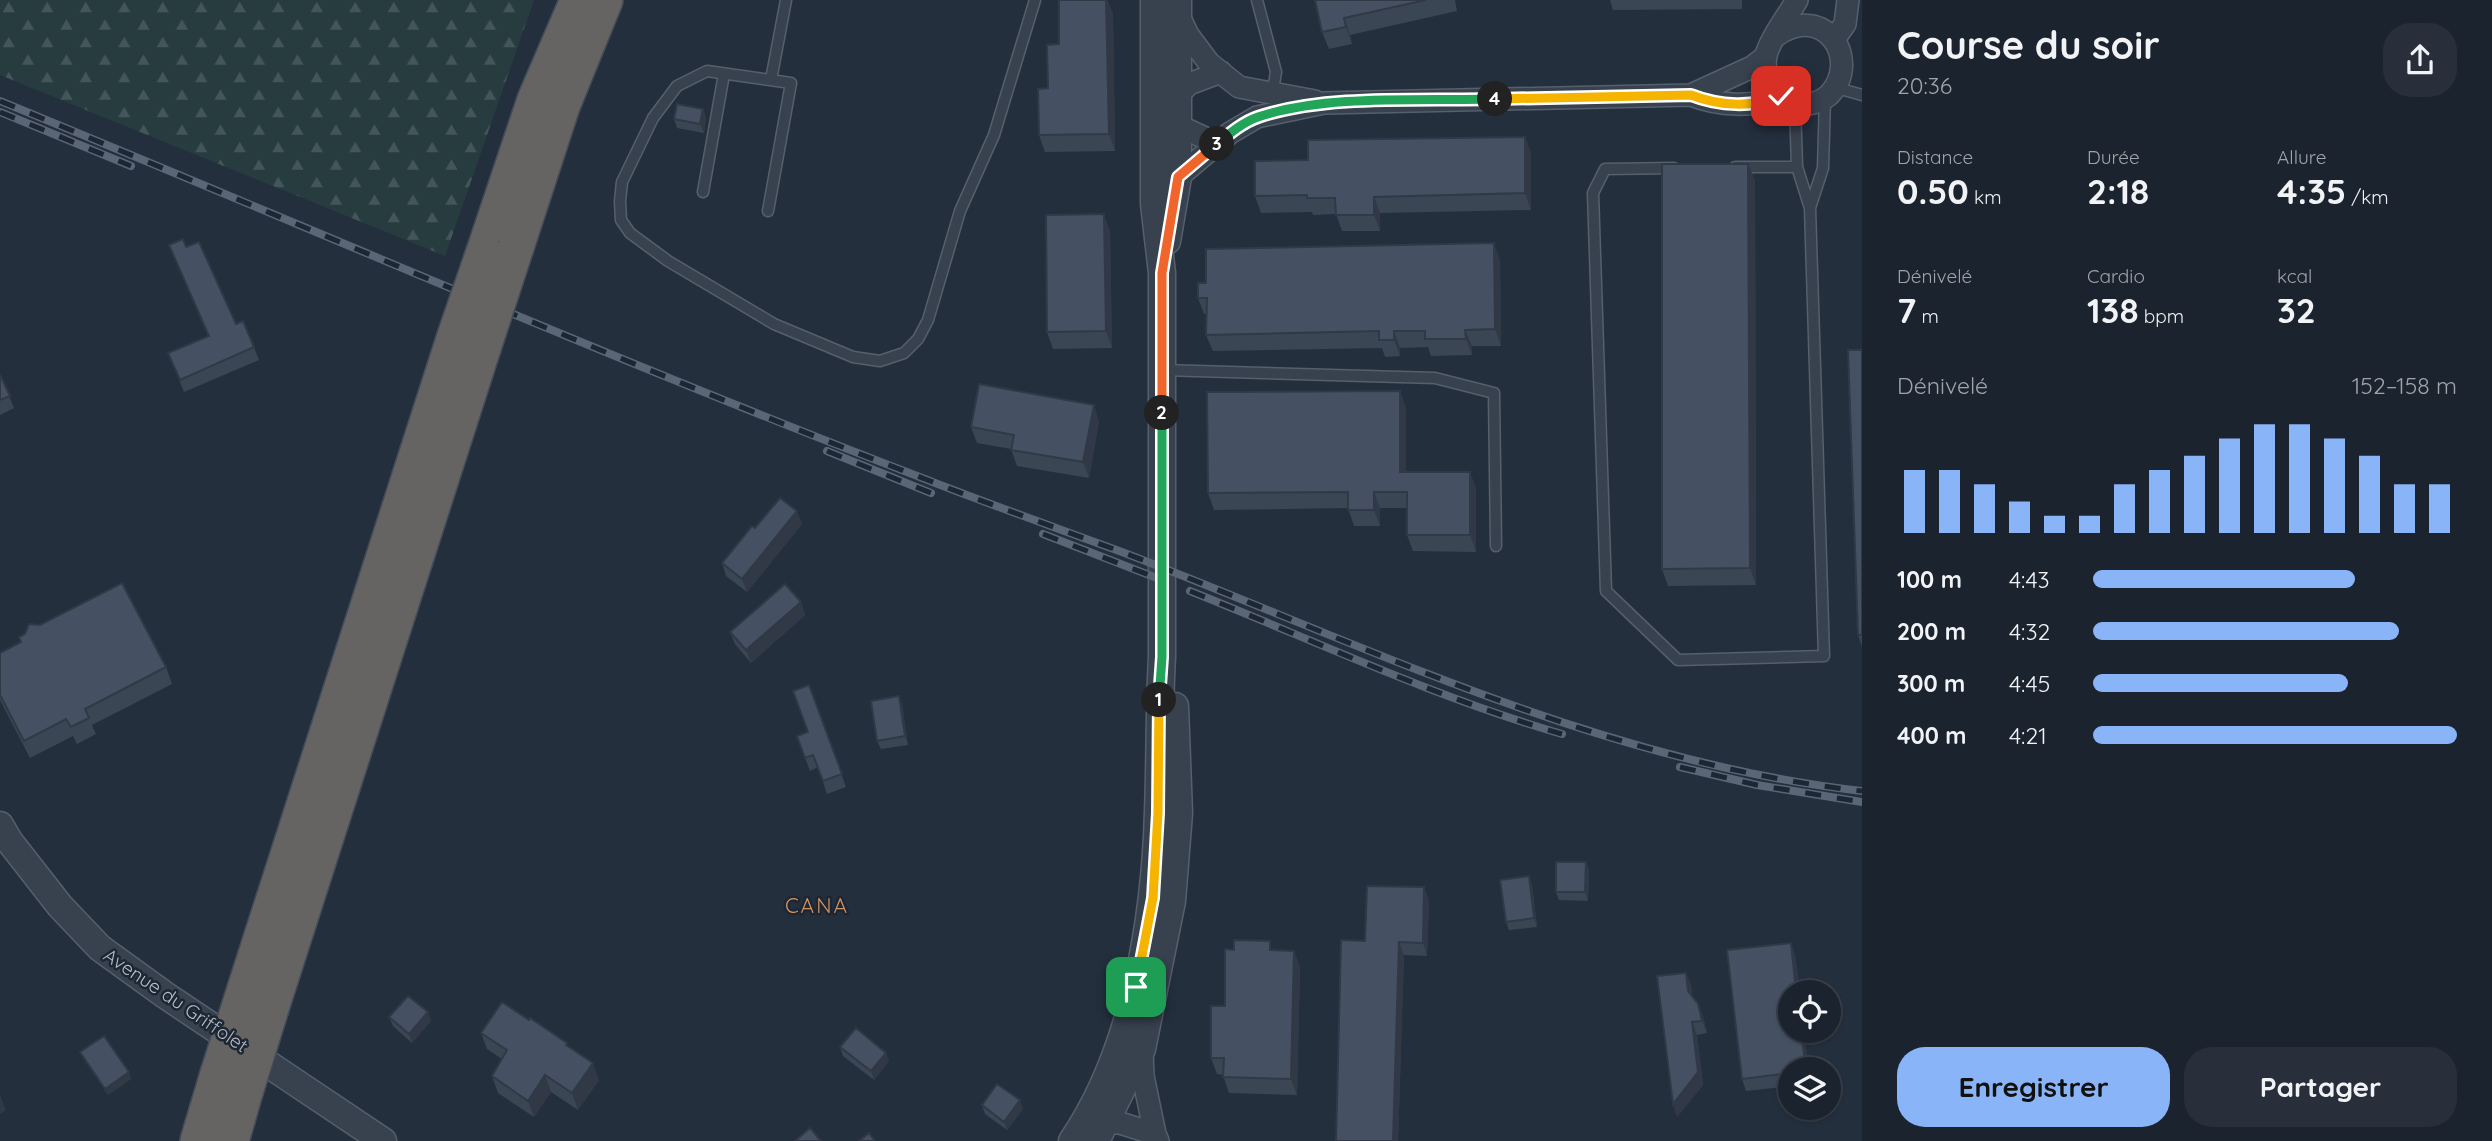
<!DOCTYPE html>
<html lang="fr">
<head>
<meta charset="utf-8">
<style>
  body { margin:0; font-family:Quicksand,sans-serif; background:#282f3a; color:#f1f3f6; height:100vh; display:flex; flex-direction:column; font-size:26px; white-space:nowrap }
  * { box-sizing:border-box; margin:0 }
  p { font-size:23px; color:#a0a4aa }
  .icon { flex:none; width:38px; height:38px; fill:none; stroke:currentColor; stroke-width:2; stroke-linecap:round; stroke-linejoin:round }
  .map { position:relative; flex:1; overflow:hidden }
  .details { display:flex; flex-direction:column; background:#1b232e; width:630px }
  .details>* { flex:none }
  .controls { position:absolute; left:1778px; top:980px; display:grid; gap:14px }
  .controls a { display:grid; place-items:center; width:63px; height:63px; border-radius:50%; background:#1b232e; box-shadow:0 2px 5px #0004,0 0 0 2px #39404a; font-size:35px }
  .pin { position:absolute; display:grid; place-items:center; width:60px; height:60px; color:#fff; margin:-30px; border-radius:14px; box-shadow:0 4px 10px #0006 }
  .km { position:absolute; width:35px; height:35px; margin:-18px; border-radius:50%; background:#222; color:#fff; font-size:19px; line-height:35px; text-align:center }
  .round { display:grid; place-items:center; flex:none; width:74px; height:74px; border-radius:28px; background:#282f3a }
  .head { display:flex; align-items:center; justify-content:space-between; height:119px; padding:0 35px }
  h1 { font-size:38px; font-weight:700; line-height:52px }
  .figures { display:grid; grid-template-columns:repeat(3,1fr); gap:10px; height:119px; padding:7px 35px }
  .figures div { display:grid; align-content:center }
  .figures b { font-size:35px; font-weight:700 }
  .figures small { font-size:19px; font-weight:400 }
  .figures p { font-size:19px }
  .chart { height:196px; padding:14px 35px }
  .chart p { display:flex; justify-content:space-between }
  .chart svg { width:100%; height:126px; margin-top:7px; stroke:#8ab4f8; stroke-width:6 }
  .primary-button { display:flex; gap:14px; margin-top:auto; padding:14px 35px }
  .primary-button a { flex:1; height:80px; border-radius:28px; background:#8ab4f8; color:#111; font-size:28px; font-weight:700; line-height:80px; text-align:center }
  .primary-button a+a { background:#282f3a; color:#f1f3f6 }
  ul { padding:0 35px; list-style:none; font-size:23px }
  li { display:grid; grid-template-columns:112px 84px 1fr; align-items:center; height:52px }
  li i { height:18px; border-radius:9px; background:#8ab4f8 }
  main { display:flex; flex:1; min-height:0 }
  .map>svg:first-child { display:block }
</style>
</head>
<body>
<main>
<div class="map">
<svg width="1862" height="1141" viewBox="0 0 1862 1141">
  <defs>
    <pattern id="forest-firs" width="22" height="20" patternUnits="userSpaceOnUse" patternTransform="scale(1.75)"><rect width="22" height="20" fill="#263c3f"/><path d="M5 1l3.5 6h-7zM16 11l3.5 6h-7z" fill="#435659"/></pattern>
  </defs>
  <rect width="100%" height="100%" fill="#242f3e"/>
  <!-- forest -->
  <path fill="url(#forest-firs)" d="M 0,0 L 534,0 L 445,256 L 0,75 Z"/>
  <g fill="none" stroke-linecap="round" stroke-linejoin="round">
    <defs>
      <path id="service" d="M 1257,0 L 1276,72 L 1272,96
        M 771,80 L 786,0
        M 1837,88 L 1862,95
        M 1795,103 L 1797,167 L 1810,208 L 1823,168 L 1825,98
        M 1735,167 L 1797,167
        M 1674,168 L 1605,169 L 1593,193 L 1606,591 L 1678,660 L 1824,656 L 1810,208
        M 703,192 L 724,74
        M 768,211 L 791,83 L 707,71 L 677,86 L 653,118 L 622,182 L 620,201 L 621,220 L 630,233 L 668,261 L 774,324 L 853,357 L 880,361 L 904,353 L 918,339 L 928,320 L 960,211 L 994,135 L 1035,0
        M 1162,370 L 1435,378 L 1494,393 L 1496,546"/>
      <path id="minor" d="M 1179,16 L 1188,35 L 1209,63 L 1239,87 L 1315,101
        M 1777,35 C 1825,2 1862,60 1829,95 C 1801,119 1759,91 1766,56 C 1768,42 1789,14 1797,0
        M 1835,38 L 1845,24 L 1848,0
        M 1691,95 C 1719,106 1753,108 1781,96
        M 1170,103 L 1189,84 L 1221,72
        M 1168,115 L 1177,125 L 1218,144
        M 1178,177 L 1230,133 L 1257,117 L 1324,103 L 1691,95 L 1752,67 L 1765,57
        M 1142,1051 L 1143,1076 L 1155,1134 L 1158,1141
        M 1092,1123 L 1120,1123 L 1155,1134"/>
      <path id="tertiary" d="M 1167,241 L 1178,177 L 1178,0
        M 0,825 L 10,842 L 60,906 L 100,948 L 165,995 L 383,1141
        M 1072,1141 C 1134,1050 1155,919 1158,811 C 1160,760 1159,709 1162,657 L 1162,273 L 1154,204 L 1154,0
        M 1096,1141 L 1142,1049 L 1172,901 L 1179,813 L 1175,706"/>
      <path id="trunk" d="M 516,247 L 562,106 L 605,0
        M 484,252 L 535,100 L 578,0
        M 245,989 L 454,339
        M 272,1005 L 483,348
        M 198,1141 L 218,1074
        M 231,1141 L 245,1092"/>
    </defs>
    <!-- service casing -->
    <use href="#service" stroke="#565f6c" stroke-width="13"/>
    <!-- minor casing -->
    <use href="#minor" stroke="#565f6c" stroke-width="24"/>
    <!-- tertiary casing -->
    <use href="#tertiary" stroke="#565f6c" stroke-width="29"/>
    <!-- trunk casing -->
    <use href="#trunk" stroke="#434c59" stroke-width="38"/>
    <!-- service -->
    <use href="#service" stroke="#38414e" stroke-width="10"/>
    <!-- minor -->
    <use href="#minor" stroke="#38414e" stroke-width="21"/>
    <!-- tertiary -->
    <use href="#tertiary" stroke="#38414e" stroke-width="26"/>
    <!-- trunk -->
    <use href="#trunk" stroke="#656462" stroke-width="35"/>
    <defs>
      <path id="rail" d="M 0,101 C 308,227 614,360 925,479 C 991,505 1057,528 1122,552 C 1365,645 1601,762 1862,791
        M 0,112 L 131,166
        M 827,451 L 931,493
        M 1043,534 L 1157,578
        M 1190,591 C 1313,640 1434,697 1562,734
        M 1680,767 L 1757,785 L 1862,802"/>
    </defs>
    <!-- rail casing -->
    <use href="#rail" stroke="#5a6575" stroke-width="8"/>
    <!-- rail -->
    <use href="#rail" stroke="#1d2633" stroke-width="5" stroke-dasharray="16" stroke-linecap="butt"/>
    <defs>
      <path id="trunk-bridge" d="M 454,339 L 484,252
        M 483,348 L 516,247
        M 218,1074 L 245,989
        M 245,1092 L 272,1005"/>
    </defs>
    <!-- trunk-bridge casing -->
    <use href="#trunk-bridge" stroke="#434c59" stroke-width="38" stroke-linecap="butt"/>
    <!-- trunk-bridge -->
    <use href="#trunk-bridge" stroke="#656462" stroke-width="35"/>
  </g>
  <!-- wall -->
  <path fill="#3b4654" d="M 1059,0 L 1107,0 L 1113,14 L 1115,151 L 1045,152 L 1039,135 L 1048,88 L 1059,44 Z
    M 1315,0 L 1455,0 L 1457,11 L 1350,35 L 1352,44 L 1329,49 L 1322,32 Z
    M 1610,0 L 1742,0 L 1742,9 L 1613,10 Z
    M 703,109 L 706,118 L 704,133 L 677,128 L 674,119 Z
    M 1525,137 L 1531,153 L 1531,210 L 1380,213 L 1380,231 L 1342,231 L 1336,214 L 1313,215 L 1312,212 L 1261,213 L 1255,196 L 1308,160 Z
    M 1748,164 L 1755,181 L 1756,585 L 1668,586 L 1662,569 Z
    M 1110,231 L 1112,348 L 1053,349 L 1047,332 Z
    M 169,245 L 186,247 L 236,324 L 254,347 L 259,360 L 184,392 L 168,353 L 208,336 Z
    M 1500,260 L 1501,346 L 1472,346 L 1472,355 L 1431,356 L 1428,347 L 1400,348 L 1400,356 L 1385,357 L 1382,348 L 1213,351 L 1206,335 L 1207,314 L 1204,314 L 1198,298 L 1206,283 Z
    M 1862,350 L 1862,647 L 1858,635 Z
    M 0,375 L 14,408 L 0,415 Z
    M 1406,408 L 1406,472 L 1476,488 L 1476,552 L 1413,551 L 1407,535 L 1407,508 L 1380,508 L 1380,526 L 1354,526 L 1348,508 L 1214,510 L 1208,493 Z
    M 1099,421 L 1089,478 L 1017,466 L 1011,449 L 977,443 L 971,427 Z
    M 802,524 L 747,592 L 726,576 L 722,563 L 755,528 Z
    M 801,602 L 805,615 L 751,663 L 735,644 L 730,632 Z
    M 19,637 L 166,667 L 172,684 L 92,725 L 96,734 L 77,744 L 73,736 L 30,758 L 0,700 L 0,653 L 21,642 Z
    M 809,685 L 846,787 L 827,794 L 818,767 L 810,771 L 797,736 L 808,732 Z
    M 899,696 L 902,705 L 908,745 L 881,749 L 877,741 Z
    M 1586,862 L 1589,871 L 1588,901 L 1559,900 L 1556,892 Z
    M 1532,885 L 1537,927 L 1509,930 L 1506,922 Z
    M 1429,900 L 1427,956 L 1404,955 L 1398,1141 L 1336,1141 L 1365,941 Z
    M 1791,943 L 1795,956 L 1800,992 L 1790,992 L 1790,1086 L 1746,1091 L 1742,1079 Z
    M 1273,951 L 1294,951 L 1300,968 L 1297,1095 L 1229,1093 L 1223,1075 L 1217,1074 L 1211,1058 L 1225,1006 Z
    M 1686,973 L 1691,985 L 1692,996 L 1698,1004 L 1703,1017 L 1707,1033 L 1697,1035 L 1703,1085 L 1677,1117 L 1673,1104 Z
    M 428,1012 L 431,1021 L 412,1043 L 393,1026 L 389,1017 Z
    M 481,1033 L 568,1047 L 599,1080 L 578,1110 L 551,1092 L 534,1117 L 498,1093 L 492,1076 L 502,1059 L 487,1049 Z
    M 840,1047 L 889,1061 L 874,1080 L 843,1056 Z
    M 80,1052 L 129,1072 L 131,1079 L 108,1095 L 83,1058 Z
    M 982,1105 L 1023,1109 L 1007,1130 L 985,1114 Z"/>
  <!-- shaded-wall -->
  <path fill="#303945" d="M 1106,0 L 1113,14 L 1115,151 L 1109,134 Z
    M 1344,18 L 1350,35 L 1352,44 L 1346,27 Z
    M 703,109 L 706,118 L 704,133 L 700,124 Z
    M 1525,137 L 1531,153 L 1531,210 L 1525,193 Z
    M 1748,164 L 1755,181 L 1756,585 L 1750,568 Z
    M 1374,197 L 1380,213 L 1380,231 L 1374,215 Z
    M 1104,214 L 1110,231 L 1112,348 L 1106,331 Z
    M 1494,243 L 1500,260 L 1501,346 L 1495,329 Z
    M 1465,330 L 1472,346 L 1472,355 L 1466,339 Z
    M 1394,331 L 1400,348 L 1400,356 L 1394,340 Z
    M 1400,391 L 1406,408 L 1406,488 L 1400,472 Z
    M 1094,405 L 1099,421 L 1089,478 L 1083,462 Z
    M 1470,472 L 1476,488 L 1476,552 L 1470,535 Z
    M 1374,492 L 1380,508 L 1380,526 L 1374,510 Z
    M 797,511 L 802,524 L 747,592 L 742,579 Z
    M 801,602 L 805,615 L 751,663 L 746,650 Z
    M 899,696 L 902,705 L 908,745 L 905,736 Z
    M 1586,862 L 1589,871 L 1588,901 L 1585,892 Z
    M 1529,876 L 1532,885 L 1537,927 L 1534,918 Z
    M 1424,887 L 1429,900 L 1427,956 L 1423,943 Z
    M 1399,942 L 1404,955 L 1398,1141 L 1393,1141 Z
    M 1791,943 L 1795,956 L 1800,992 L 1796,992 Z
    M 1294,951 L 1300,968 L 1297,1095 L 1291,1079 Z
    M 1686,973 L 1691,985 L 1693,1003 L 1688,991 Z
    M 1698,1004 L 1703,1017 L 1707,1033 L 1702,1021 Z
    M 428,1012 L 431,1021 L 412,1043 L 409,1034 Z
    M 1692,1022 L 1697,1035 L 1703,1085 L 1677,1117 L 1673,1104 Z
    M 1801,1031 L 1804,1031 L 1809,1069 L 1806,1069 Z
    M 886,1053 L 889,1061 L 874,1080 L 871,1071 Z
    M 593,1063 L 599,1080 L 578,1110 L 572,1093 Z
    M 129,1072 L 131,1079 L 108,1095 L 105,1089 Z
    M 545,1075 L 551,1092 L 534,1117 L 528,1101 Z
    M 0,1095 L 6,1110 L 0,1114 Z
    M 1020,1100 L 1023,1109 L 1007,1130 L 1004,1122 Z"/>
  <!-- building -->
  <path fill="#455162" stroke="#303945" stroke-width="2" d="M 1059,0 L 1106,0 L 1109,134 L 1039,135 L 1038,89 L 1048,88 L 1047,45 L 1059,44 Z
    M 1315,0 L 1426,0 L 1344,18 L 1346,27 L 1322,32 Z
    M 677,104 L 703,109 L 700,124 L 674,119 Z
    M 1525,137 L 1525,193 L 1374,197 L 1374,215 L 1336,215 L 1335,198 L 1307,198 L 1307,195 L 1255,196 L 1255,161 L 1308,160 L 1308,140 Z
    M 1662,164 L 1748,164 L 1750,568 L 1662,569 Z
    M 1104,214 L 1106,331 L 1047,332 L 1046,215 Z
    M 183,239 L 186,247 L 199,242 L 236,324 L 243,321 L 254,347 L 180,380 L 168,353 L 209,336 L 169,245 Z
    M 1494,243 L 1495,329 L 1465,330 L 1466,339 L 1425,339 L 1425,331 L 1394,331 L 1394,340 L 1379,340 L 1379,331 L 1206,335 L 1207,298 L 1198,298 L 1198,283 L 1206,283 L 1206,249 Z
    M 1848,350 L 1862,350 L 1862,635 L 1858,635 Z
    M 0,375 L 10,396 L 0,400 Z
    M 979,384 L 1094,405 L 1083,462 L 1011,450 L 1014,435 L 971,427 Z
    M 1400,391 L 1400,472 L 1470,472 L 1470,535 L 1407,535 L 1407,492 L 1374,492 L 1374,510 L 1348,510 L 1348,492 L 1208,493 L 1207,392 Z
    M 780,498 L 797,511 L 742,579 L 722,563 L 752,526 L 755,528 Z
    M 122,583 L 166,667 L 85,709 L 89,718 L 71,727 L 66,719 L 24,741 L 0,695 L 0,653 L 21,642 L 19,637 L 25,634 L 29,624 L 40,625 Z
    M 785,584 L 801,602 L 746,650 L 730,632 Z
    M 809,685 L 842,774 L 823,781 L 813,755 L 805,758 L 797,736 L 808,732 L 793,691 Z
    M 899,696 L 905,736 L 877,741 L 871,701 Z
    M 1556,862 L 1586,862 L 1585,892 L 1556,892 Z
    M 1529,876 L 1534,918 L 1506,922 L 1500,880 Z
    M 1367,886 L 1424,887 L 1423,943 L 1399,942 L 1393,1141 L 1336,1141 L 1341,940 L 1365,941 Z
    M 1234,940 L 1270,941 L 1270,950 L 1294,951 L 1291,1079 L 1223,1077 L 1224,1058 L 1211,1058 L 1211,1006 L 1225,1006 L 1225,949 L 1234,950 Z
    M 1791,943 L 1796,992 L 1790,992 L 1790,1031 L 1801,1031 L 1806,1069 L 1790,1069 L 1790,1073 L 1742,1079 L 1727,950 Z
    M 1686,973 L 1688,991 L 1698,1004 L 1702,1021 L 1692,1022 L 1698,1072 L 1673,1104 L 1657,976 Z
    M 408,996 L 428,1012 L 409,1034 L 389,1017 Z
    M 502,1002 L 529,1020 L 530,1018 L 567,1043 L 566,1045 L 593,1063 L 572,1093 L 545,1075 L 528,1101 L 492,1076 L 507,1050 L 481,1033 Z
    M 856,1028 L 886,1053 L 871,1071 L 840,1047 Z
    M 104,1036 L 129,1072 L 105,1089 L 80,1052 Z
    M 997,1084 L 1020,1100 L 1004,1122 L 982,1105 Z
    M 810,1128 L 821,1141 L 795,1141 Z
    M 869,1133 L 875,1141 L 859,1141 Z"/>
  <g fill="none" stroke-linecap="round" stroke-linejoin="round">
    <defs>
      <path id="split-1" d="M 1136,987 L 1153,898 L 1158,813 L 1159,700"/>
      <path id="split-2" d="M 1159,700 L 1162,657 L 1162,413"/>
      <path id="split-3" d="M 1162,413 L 1162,273 L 1178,177 L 1217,144"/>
      <path id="split-4" d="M 1217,144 C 1229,134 1243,122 1258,117 C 1326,94 1423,101 1495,99"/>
      <path id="split-5" d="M 1495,99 L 1691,95 C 1719,106 1753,108 1781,96"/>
    </defs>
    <!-- split-1 casing -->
    <use href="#split-1" stroke="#fff" stroke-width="14"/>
    <!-- split-2 casing -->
    <use href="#split-2" stroke="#fff" stroke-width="14"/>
    <!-- split-3 casing -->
    <use href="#split-3" stroke="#fff" stroke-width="14"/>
    <!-- split-4 casing -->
    <use href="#split-4" stroke="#fff" stroke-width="14"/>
    <!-- split-5 casing -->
    <use href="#split-5" stroke="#fff" stroke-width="14"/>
    <!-- split-1 -->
    <use href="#split-1" stroke="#f5b400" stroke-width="9"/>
    <!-- split-2 -->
    <use href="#split-2" stroke="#22a559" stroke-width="9"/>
    <!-- split-3 -->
    <use href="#split-3" stroke="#f0652b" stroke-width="9"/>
    <!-- split-4 -->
    <use href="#split-4" stroke="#22a559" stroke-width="9"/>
    <!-- split-5 -->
    <use href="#split-5" stroke="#f5b400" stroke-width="9"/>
  </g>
  <g text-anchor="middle" stroke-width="5" stroke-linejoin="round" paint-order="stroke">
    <!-- street labels -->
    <g font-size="19" fill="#b4bcc9" stroke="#1d2633">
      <text transform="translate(176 1000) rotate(34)" y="7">Avenue du Griffolet</text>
    </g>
    <!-- neighbourhood labels -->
    <g font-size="21" letter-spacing="2" fill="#d59563" stroke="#1d2633">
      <text x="817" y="913">CANA</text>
    </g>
  </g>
</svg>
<div class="controls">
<a><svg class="icon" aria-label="locate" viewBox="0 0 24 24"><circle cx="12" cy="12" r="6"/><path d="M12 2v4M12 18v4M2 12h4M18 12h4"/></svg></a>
<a><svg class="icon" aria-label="layers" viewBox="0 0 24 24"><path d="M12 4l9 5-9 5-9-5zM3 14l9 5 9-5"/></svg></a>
</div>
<div class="pin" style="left:1136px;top:987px;background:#1e9e55"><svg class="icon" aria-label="arrive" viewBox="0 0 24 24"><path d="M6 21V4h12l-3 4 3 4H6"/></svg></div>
<div class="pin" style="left:1781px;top:96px;background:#d93025"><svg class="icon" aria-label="check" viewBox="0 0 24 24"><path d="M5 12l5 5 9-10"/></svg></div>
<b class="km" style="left:1159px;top:700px">1</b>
<b class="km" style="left:1162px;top:413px">2</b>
<b class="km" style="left:1217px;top:144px">3</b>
<b class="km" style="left:1495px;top:99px">4</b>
</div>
<section class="details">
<div class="head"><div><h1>Course du soir</h1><p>20:36</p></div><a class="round"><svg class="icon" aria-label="share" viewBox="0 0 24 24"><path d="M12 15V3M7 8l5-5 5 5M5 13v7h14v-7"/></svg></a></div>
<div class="figures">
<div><p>Distance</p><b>0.50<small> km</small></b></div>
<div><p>Durée</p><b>2:18</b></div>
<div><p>Allure</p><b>4:35<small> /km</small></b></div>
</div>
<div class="figures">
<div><p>Dénivelé</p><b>7<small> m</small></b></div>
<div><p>Cardio</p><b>138<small> bpm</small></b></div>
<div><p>kcal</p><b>32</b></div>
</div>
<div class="chart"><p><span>Dénivelé</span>152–158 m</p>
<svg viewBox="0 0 160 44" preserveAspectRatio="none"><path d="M5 44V22M15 44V22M25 44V27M35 44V33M45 44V38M55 44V38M65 44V27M75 44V22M85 44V17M95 44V11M105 44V6M115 44V6M125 44V11M135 44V17M145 44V27M155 44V27"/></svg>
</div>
<ul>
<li><b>100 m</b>4:43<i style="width:72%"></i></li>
<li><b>200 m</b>4:32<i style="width:84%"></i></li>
<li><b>300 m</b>4:45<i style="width:70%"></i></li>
<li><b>400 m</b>4:21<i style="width:100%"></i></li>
</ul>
<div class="primary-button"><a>Enregistrer</a><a>Partager</a></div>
</section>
</main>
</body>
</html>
